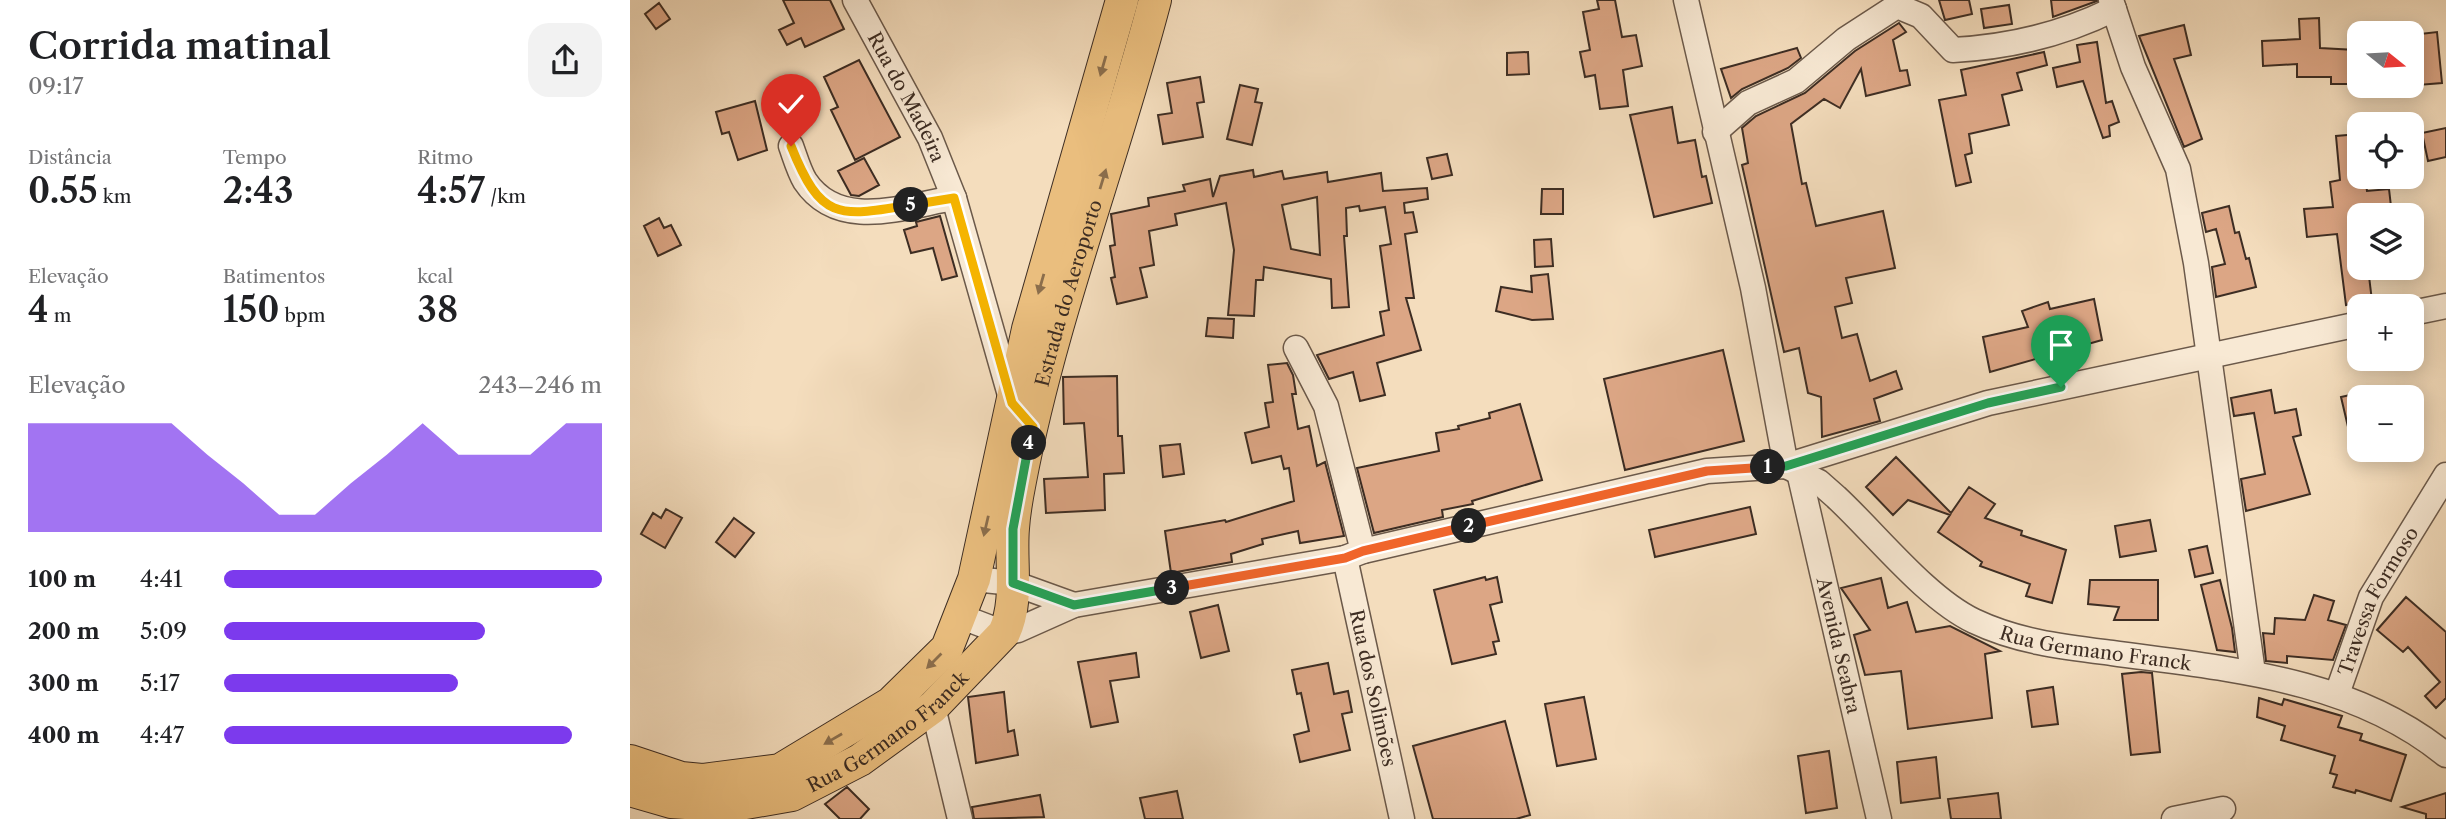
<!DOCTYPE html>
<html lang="pt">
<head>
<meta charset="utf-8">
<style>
  body { margin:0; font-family:"Libre Caslon Text",serif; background:#f2f2f2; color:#202124; height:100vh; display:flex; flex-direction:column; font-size:26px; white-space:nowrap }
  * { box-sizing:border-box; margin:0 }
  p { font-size:23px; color:#757577 }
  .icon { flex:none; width:38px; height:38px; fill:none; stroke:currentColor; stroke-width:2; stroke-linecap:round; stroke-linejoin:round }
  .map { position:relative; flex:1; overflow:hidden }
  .panel { display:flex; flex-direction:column; background:#fff; width:630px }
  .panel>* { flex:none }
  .needle { width:46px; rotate:108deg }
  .tools { position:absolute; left:1717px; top:21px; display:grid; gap:14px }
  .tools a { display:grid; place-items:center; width:77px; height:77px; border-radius:14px; background:#fff; box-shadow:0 4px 18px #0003; font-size:35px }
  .pin { position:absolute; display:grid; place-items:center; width:60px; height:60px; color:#fff; margin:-72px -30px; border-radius:50% 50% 50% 0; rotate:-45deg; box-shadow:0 0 7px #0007 }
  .pin .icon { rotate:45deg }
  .km { position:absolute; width:35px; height:35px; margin:-18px; border-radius:50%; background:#222; color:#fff; font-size:19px; line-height:35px; text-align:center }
  .round { display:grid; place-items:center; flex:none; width:74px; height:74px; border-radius:21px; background:#f2f2f2 }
  .summary { display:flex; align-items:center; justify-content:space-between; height:119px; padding:0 28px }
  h1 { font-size:38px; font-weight:600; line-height:52px }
  .metrics { display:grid; grid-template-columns:repeat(3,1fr); gap:10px; height:119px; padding:7px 28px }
  .metrics div { display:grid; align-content:center }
  .metrics b { font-size:35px; font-weight:600 }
  .metrics small { font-size:19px; font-weight:400 }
  .metrics p { font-size:19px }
  .chart { height:196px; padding:14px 28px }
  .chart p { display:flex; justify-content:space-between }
  .chart svg { width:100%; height:126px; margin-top:7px; fill:#7c3aed; opacity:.7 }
  ul { padding:0 28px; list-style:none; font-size:23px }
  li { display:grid; grid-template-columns:112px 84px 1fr; align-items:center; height:52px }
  li i { height:18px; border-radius:9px; background:#7c3aed }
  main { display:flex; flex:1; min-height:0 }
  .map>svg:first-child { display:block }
</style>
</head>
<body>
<main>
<section class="panel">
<div class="summary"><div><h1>Corrida matinal</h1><p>09:17</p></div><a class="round"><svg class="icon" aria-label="share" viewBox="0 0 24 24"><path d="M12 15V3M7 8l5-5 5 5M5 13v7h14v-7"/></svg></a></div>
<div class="metrics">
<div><p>Distância</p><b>0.55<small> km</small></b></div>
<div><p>Tempo</p><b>2:43</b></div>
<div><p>Ritmo</p><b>4:57<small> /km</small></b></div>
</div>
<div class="metrics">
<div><p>Elevação</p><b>4<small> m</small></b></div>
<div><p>Batimentos</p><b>150<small> bpm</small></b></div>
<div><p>kcal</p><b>38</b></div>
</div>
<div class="chart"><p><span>Elevação</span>243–246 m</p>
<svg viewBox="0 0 160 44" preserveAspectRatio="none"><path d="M0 44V6L10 6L20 6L30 6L40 6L50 17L60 27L70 38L80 38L90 27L100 17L110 6L120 17L130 17L140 17L150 6L160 6V44z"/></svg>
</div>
<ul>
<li><b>100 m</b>4:41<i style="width:100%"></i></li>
<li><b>200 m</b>5:09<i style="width:69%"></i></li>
<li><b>300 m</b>5:17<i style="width:62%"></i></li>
<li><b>400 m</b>4:47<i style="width:92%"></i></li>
</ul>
</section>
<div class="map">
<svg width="1816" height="819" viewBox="0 0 1816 819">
  <rect width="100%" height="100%" fill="#f4ddbd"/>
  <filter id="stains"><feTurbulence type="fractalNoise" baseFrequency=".00286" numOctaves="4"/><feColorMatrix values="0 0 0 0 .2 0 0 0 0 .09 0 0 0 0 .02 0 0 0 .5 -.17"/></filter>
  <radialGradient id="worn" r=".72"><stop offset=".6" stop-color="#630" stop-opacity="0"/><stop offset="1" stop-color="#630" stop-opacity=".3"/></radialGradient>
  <!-- building -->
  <path fill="#dca685" stroke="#3d2d23" stroke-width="2" fill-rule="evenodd" d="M 153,0 L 200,0 L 214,29 L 175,47 L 171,38 L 157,45 L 149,30 L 164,23 Z
    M 967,0 L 985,0 L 992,37 L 1006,35 L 1012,66 L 993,70 L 998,106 L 970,109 L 965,75 L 955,77 L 950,52 L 960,50 L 953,12 L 969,9 Z
    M 1309,0 L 1339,0 L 1342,14 L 1315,20 Z
    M 1421,0 L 1467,0 L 1467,1 L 1423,17 Z
    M 29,3 L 40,19 L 26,29 L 15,14 Z
    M 1379,5 L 1382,24 L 1354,28 L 1351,9 Z
    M 1689,18 L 1690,48 L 1726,50 L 1726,84 L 1701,84 L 1701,77 L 1667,77 L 1667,64 L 1633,66 L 1632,41 L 1670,39 L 1669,19 Z
    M 1269,23 L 1276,32 L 1263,40 L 1270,71 L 1277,70 L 1280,85 L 1236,96 L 1231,69 L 1210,108 L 1194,99 L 1161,124 L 1172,184 L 1176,183 L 1186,226 L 1253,211 L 1265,268 L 1216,278 L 1222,303 L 1205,307 L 1212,338 L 1227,334 L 1240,381 L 1266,371 L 1272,389 L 1244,399 L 1250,421 L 1192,437 L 1191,397 L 1178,393 L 1169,348 L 1154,352 L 1112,165 L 1118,163 L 1112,128 L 1126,116 L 1175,93 L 1225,51 Z
    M 1554,25 L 1561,55 L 1544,59 L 1572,139 L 1554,147 L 1509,36 Z
    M 1807,32 L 1812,83 L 1788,85 L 1786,62 L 1782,62 L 1782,35 Z
    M 1467,42 L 1476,103 L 1482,101 L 1489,122 L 1479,126 L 1480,136 L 1473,138 L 1453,81 L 1427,87 L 1423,68 L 1450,62 L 1447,45 Z
    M 1167,48 L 1171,58 L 1158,68 L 1112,89 L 1101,98 L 1091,69 Z
    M 898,52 L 899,74 L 877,75 L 877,53 Z
    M 1414,52 L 1417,65 L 1387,73 L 1392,90 L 1372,95 L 1379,125 L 1339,134 L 1342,153 L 1335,155 L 1341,182 L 1326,186 L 1309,100 L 1336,95 L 1331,70 Z
    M 229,60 L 270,137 L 225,160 L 201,110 L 208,107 L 194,77 Z
    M 570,77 L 574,102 L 567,103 L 573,137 L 533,144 L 528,115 L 542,113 L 537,83 Z
    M 610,85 L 628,89 L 625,102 L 632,103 L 622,145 L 597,139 Z
    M 125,101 L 137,150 L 108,160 L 99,132 L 92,134 L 86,112 Z
    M 1042,107 L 1048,143 L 1065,140 L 1072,177 L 1076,176 L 1082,203 L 1024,217 L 1000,115 Z
    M 1816,128 L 1816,157 L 1798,161 L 1792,133 Z
    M 1729,134 L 1729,177 L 1735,177 L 1737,191 L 1759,189 L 1762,215 L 1729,215 L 1729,268 L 1738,268 L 1742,301 L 1716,305 L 1707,234 L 1677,237 L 1674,209 L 1703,207 L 1700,182 L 1710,180 L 1706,136 Z
    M 817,154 L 822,175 L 802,179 L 797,158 Z
    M 234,158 L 249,185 L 229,196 L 221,195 L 208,171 Z
    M 623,170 L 624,177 L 652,171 L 654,179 L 697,172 L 698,182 L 751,173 L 753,191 L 797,188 L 798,199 L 774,203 L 775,213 L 783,212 L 787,232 L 775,234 L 784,298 L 776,298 L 791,350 L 747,363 L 755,395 L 730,401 L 723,372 L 699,379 L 687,355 L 754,335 L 750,312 L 759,310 L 750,246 L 761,244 L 755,207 L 730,211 L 729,206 L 716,208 L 717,236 L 714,236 L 719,307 L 702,308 L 701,279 L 634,267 L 633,280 L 626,280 L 624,316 L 598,315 L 604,250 L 596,203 L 545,214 L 547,225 L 519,231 L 524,265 L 510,268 L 517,297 L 487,304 L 481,278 L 485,277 L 480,246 L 485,245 L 481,214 L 519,206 L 518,198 L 555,191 L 553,185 L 580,179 L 583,197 L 590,176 ZM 687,197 L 690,255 L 661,249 L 652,205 Z
    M 912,189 L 933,189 L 933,214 L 911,214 Z
    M 1599,206 L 1605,233 L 1609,232 L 1616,259 L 1619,258 L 1626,287 L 1586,297 L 1582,267 L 1595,264 L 1586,229 L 1576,232 L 1572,213 Z
    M 310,216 L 327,276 L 312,280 L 303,248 L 281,253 L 274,230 L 287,226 L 286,222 Z
    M 29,218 L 34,228 L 41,225 L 51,245 L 28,256 L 14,226 Z
    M 921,239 L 923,266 L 905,267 L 904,240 Z
    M 918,274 L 923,319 L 902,320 L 866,311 L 871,287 L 902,292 L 901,276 Z
    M 1464,299 L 1472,340 L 1360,372 L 1353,337 L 1398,327 L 1392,311 L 1418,302 L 1420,309 Z
    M 578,318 L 604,319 L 603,338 L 576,336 Z
    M 1093,350 L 1114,441 L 995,470 L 974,379 Z
    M 657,363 L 663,375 L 666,394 L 662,394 L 668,429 L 679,426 L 687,466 L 695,462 L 714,536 L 670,543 L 668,531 L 632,539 L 633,544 L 601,554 L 602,562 L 541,573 L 535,531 L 595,520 L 596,522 L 664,501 L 659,468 L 654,469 L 651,456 L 622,463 L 615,433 L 639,427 L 635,403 L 643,402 L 638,365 Z
    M 487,376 L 488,436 L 492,436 L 494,473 L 474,474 L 475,510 L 416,513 L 414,479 L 458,477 L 454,423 L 434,424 L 433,377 Z
    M 1641,390 L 1645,413 L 1666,409 L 1671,435 L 1663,437 L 1680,494 L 1616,511 L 1611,479 L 1635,474 L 1624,413 L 1604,416 L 1601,398 Z
    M 1729,393 L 1729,447 L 1723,448 L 1711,397 Z
    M 890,404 L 912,480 L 842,501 L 843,504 L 812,510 L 813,517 L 744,533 L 727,468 L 809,451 L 806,433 L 829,429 L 828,426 L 860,418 L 859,413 Z
    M 550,444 L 554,474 L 533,477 L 530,446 Z
    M 1266,457 L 1321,513 L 1339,487 L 1365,504 L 1355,518 L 1392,531 L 1391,535 L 1436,550 L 1422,603 L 1396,596 L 1400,584 L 1350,566 L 1352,562 L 1308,532 L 1320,515 L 1278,500 L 1263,515 L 1236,487 Z
    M 1120,507 L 1126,534 L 1025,557 L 1019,530 Z
    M 36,509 L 52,518 L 35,548 L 11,534 L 23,513 L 31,518 Z
    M 104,518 L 124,533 L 105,557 L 86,542 Z
    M 1520,520 L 1526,551 L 1490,557 L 1485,526 Z
    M 1577,546 L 1583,573 L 1565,577 L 1559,550 Z
    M 855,577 L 856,580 L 867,577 L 872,602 L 860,605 L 869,641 L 863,642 L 866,654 L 822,664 L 804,590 Z
    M 1251,578 L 1258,608 L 1277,602 L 1286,632 L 1320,626 L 1370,651 L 1355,654 L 1362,718 L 1278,729 L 1271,671 L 1235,675 L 1224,635 L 1240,630 L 1211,588 Z
    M 1460,580 L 1528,580 L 1528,620 L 1484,620 L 1489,607 L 1458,604 Z
    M 1590,580 L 1602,628 L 1605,652 L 1587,650 L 1571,585 Z
    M 1684,595 L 1704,601 L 1698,620 L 1716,625 L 1703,660 L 1657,656 L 1657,663 L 1636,661 L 1633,633 L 1644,634 L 1645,618 L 1675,620 Z
    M 1776,597 L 1816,632 L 1816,698 L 1806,708 L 1795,696 L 1810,682 L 1778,647 L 1773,652 L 1747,630 Z
    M 588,605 L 599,651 L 571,658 L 560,612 Z
    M 506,653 L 509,677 L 480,681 L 488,722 L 461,727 L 448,662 Z
    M 698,663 L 704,694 L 718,691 L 722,712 L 712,714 L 720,750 L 670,762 L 664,735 L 679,731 L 671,693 L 667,694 L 662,670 Z
    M 1511,672 L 1522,673 L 1530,752 L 1501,755 L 1492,674 Z
    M 1423,687 L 1428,724 L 1402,727 L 1397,691 Z
    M 374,692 L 378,732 L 384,730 L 388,755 L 346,763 L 338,697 Z
    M 954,697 L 966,759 L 927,766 L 915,704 Z
    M 1629,698 L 1652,705 L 1654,699 L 1712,716 L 1708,727 L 1732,734 L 1730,740 L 1776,755 L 1761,801 L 1726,790 L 1725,793 L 1703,787 L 1707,775 L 1700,773 L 1705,756 L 1651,740 L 1655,726 L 1627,717 Z
    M 875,721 L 900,815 L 886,819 L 803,819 L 783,746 Z
    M 1199,751 L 1207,808 L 1176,813 L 1168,756 Z
    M 1306,757 L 1310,798 L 1271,803 L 1267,762 Z
    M 217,787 L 239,809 L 230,819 L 210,819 L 195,804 Z
    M 547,791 L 553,819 L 515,819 L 510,798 Z
    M 1368,793 L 1371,819 L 1321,819 L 1318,799 Z
    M 1816,793 L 1816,819 L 1796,819 L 1796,814 L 1772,807 Z
    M 410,795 L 414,817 L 344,819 L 342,807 Z"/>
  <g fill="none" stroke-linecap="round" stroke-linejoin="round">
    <defs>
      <g id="minor">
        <path id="s1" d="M 225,0 L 300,138 L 324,198 L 382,402"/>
        <path d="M 1056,0 L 1123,288 L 1156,466"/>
        <path d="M 1481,0 L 1503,67 L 1548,169 L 1566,263 L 1623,673"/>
        <path d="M 1085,132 L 1118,103 L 1166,81 L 1216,39 L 1267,6 L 1291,16 L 1323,50 C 1380,47 1432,35 1484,9"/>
        <path d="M 161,146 C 165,157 169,171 175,181 C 209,232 275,206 324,198"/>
        <path d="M 1782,313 L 1816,306"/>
        <path d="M 666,348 L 696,406 L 733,551"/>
        <path id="s2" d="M 1156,466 L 1189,482 L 1206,497 C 1246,534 1296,598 1344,621 C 1388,642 1434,647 1482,653 C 1598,669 1722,678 1816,755"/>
        <path id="s3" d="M 1169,472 L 1249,819"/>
        <path id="s4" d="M 715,558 L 772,819"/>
        <path d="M 344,579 L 383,583 L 444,605"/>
        <path d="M 332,617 L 374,633 L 388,630 L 444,605 L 715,558 L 733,551 L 1077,471 L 1156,466 L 1358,403 L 1729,324"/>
        <path id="s5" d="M 1707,694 L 1741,597 L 1816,475"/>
        <path d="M 303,707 L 330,819"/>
        <path d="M 1544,819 L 1593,809"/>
      </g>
      <g id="major">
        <path d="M 0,761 L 51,778 L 72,780 L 150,770 L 261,703 L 317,648 L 344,579 L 398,329 L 492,0"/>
        <path id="s6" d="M 0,790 L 41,802 L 98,806 L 162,795 L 230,760 L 303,707 L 374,633 C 389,602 380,562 383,528 C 384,513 387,496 390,481 C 421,318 483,161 525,0"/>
      </g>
    </defs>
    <!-- minor casing -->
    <use href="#minor" stroke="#6b594a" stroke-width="27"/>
    <!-- major casing -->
    <use href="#major" stroke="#3d2d23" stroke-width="34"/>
    <!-- minor -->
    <use href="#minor" stroke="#f8e9d4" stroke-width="24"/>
    <!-- major -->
    <use href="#major" stroke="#eabe7e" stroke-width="32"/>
  </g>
  <!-- one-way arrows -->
  <defs><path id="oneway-solid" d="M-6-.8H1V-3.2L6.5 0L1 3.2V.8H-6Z" transform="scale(1.75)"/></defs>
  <g fill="#8b6e4c">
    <use href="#oneway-solid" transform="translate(473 66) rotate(106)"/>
    <use href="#oneway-solid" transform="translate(473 179) rotate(-73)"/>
    <use href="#oneway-solid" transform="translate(411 284) rotate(106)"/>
    <use href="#oneway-solid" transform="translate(356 526) rotate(103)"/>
    <use href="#oneway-solid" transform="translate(304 661) rotate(135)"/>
    <use href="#oneway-solid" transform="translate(203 739) rotate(150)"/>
  </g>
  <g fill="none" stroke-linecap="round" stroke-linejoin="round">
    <defs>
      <path id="split-1" d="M 1138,467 L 1156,466 L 1358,403 L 1431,387"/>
      <path id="split-2" d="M 839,526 L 1077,471 L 1138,467"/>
      <path id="split-3" d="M 542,588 L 715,558 L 733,551 L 839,526"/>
      <path id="split-4" d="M 399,443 L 383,529 L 383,583 L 444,605 L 542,588"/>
      <path id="split-5" d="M 281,205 L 324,198 L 382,403 L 403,427 L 399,443"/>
      <path id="split-6" d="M 161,146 C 191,221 208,217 281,205"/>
    </defs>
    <!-- split-1 casing -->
    <use href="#split-1" stroke="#fff" stroke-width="14"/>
    <!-- split-2 casing -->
    <use href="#split-2" stroke="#fff" stroke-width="14"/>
    <!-- split-3 casing -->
    <use href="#split-3" stroke="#fff" stroke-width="14"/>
    <!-- split-4 casing -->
    <use href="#split-4" stroke="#fff" stroke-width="14"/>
    <!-- split-5 casing -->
    <use href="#split-5" stroke="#fff" stroke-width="14"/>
    <!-- split-6 casing -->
    <use href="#split-6" stroke="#fff" stroke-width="14"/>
    <!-- split-1 -->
    <use href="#split-1" stroke="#22a559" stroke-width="9"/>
    <!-- split-2 -->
    <use href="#split-2" stroke="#f0652b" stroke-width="9"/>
    <!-- split-3 -->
    <use href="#split-3" stroke="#f0652b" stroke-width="9"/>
    <!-- split-4 -->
    <use href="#split-4" stroke="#22a559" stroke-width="9"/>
    <!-- split-5 -->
    <use href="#split-5" stroke="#f5b400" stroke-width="9"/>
    <!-- split-6 -->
    <use href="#split-6" stroke="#f5b400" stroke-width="9"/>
  </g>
  <g text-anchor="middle" stroke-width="5" stroke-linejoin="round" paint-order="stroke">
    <!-- street labels -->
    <g font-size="19" fill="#3d2d23" stroke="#f8e9d4">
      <text dy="7" stroke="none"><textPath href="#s1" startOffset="110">Rua do Madeira</textPath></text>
      <text dy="7" stroke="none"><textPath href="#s6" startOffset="782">Estrada do Aeroporto</textPath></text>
      <text dy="7" stroke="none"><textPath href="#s5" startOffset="102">Travessa Formoso</textPath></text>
      <text dy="7" stroke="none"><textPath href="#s3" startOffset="178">Avenida Seabra</textPath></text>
      <text dy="7" stroke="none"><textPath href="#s2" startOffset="371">Rua Germano Franck</textPath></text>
      <text dy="7" stroke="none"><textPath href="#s4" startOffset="133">Rua dos Solimões</textPath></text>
      <text dy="7" stroke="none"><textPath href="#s6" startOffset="280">Rua Germano Franck</textPath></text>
    </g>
  </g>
  <rect width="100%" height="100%" filter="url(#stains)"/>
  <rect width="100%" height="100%" fill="url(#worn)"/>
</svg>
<div class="tools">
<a><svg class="needle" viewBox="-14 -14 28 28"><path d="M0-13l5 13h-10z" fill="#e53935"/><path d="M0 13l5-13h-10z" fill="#757577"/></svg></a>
<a><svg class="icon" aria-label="locate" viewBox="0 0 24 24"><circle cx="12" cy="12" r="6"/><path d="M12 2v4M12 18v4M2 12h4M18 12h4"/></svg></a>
<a><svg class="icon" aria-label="layers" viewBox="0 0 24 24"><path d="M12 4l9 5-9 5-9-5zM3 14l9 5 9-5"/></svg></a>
<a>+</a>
<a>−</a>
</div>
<div class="pin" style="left:1431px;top:387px;background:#1e9e55"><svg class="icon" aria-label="arrive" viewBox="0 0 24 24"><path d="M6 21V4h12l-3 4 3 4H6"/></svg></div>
<div class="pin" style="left:161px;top:146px;background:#d93025"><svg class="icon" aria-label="check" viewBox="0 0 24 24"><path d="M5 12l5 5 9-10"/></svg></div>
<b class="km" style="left:1138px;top:467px">1</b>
<b class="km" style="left:839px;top:526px">2</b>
<b class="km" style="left:542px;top:588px">3</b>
<b class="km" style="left:399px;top:443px">4</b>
<b class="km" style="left:281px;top:205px">5</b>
</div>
</main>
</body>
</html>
